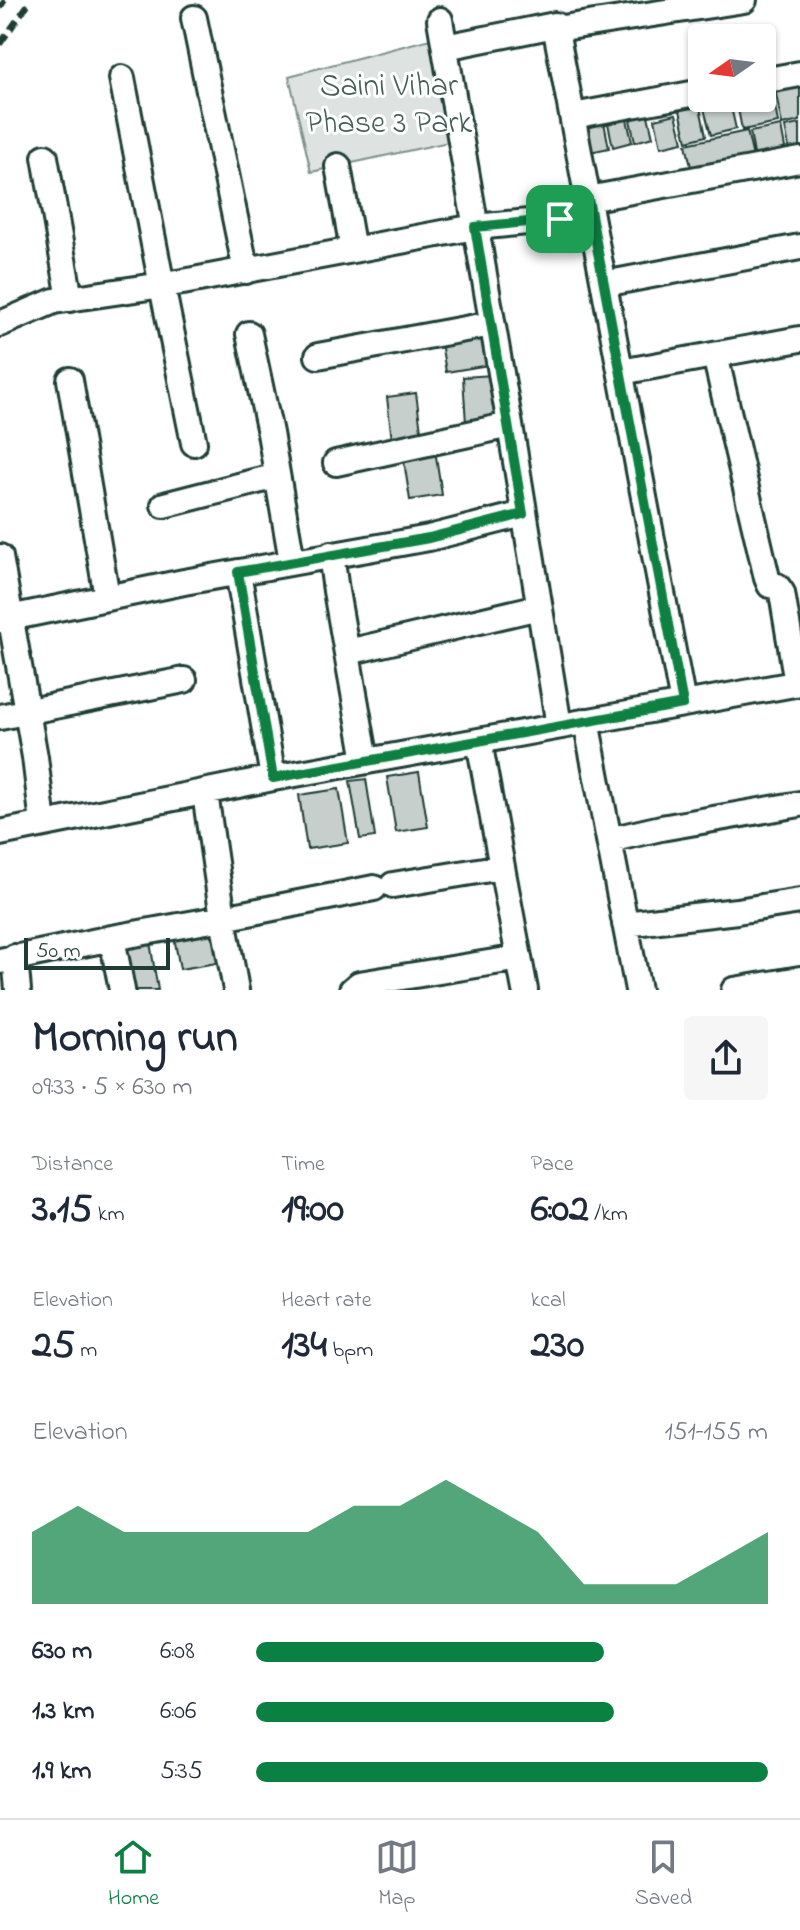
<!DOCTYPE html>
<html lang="en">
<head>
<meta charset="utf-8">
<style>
  body { margin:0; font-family:"Indie Flower",sans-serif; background:#f6f6f7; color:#1f2937; height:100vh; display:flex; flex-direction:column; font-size:30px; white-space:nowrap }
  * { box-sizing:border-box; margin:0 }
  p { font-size:26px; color:#747a83 }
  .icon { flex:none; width:44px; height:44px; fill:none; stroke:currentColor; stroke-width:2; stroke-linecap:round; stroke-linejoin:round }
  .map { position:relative; height:990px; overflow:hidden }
  .drawer { display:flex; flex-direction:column; background:#fff; flex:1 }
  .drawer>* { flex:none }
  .needle { width:52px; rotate:256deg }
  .controls { position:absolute; left:688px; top:24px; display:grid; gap:16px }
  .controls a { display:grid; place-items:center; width:88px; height:88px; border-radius:8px; background:#fff; box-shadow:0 2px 6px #0004; font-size:40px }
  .scale { position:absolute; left:24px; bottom:20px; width:146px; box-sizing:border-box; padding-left:8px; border:4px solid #1f3d34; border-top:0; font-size:22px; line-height:28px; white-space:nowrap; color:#1f3d34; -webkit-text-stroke:6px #fff; paint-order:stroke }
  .pin { position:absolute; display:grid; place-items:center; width:68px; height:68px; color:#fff; margin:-34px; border-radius:16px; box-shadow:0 4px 12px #0006 }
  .round { display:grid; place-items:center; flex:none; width:84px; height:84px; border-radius:8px; background:#f6f6f7 }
  .overview { display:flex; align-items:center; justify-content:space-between; height:136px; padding:0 32px }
  h1 { font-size:44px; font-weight:800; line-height:60px }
  .stats { display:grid; grid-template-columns:repeat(3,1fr); gap:12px; height:136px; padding:8px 32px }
  .stats div { display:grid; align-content:center }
  .stats b { font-size:40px; font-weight:800 }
  .stats small { font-size:22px; font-weight:400 }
  .stats p { font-size:22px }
  .chart { height:224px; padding:16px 32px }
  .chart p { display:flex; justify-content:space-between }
  .chart svg { width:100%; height:144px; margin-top:8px; fill:#0b8043; opacity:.7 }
  ul { padding:0 32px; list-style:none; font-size:26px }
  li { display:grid; grid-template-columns:128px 96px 1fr; align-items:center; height:60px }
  li i { height:20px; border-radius:10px; background:#0b8043 }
  .menu { display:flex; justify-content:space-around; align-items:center; height:112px; border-top:2px solid #e0e1e3; background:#fff; font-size:22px; color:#747a83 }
  .menu a { display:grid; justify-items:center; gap:4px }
  .menu .on { color:#0b8043 }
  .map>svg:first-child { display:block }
</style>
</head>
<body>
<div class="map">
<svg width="800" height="990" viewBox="0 0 800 990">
  <rect width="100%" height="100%" fill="#fff"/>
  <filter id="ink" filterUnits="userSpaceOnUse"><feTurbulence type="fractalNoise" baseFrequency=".0125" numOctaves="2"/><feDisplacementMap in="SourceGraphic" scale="16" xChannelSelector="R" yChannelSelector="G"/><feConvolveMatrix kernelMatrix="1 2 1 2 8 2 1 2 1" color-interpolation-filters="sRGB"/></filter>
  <g filter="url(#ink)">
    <!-- green -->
    <path fill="#dee3e2" stroke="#7e908b" stroke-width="2" d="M 434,38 L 453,141 L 311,172 L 289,76 Z"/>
    <!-- building -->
    <path fill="#c7cfcc" stroke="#1f3d34" stroke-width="2" d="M 800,84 L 800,121 L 782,125 L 775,89 Z
      M 772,89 L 778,123 L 742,130 L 736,98 L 762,98 L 762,91 Z
      M 716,98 L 729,98 L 736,129 L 711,135 L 702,101 Z
      M 699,102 L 706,136 L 687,141 L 679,106 Z
      M 646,107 L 653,137 L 635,142 L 628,111 Z
      M 625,110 L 632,142 L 613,147 L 606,114 Z
      M 676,114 L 683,142 L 661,147 L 655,119 Z
      M 603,117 L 609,148 L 590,152 L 584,121 Z
      M 800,124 L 800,156 L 791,158 L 785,127 Z
      M 781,126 L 787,159 L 756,165 L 750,132 Z
      M 747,131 L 754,162 L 693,176 L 686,144 Z
      M 483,330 L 489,365 L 446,372 L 440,337 Z
      M 493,375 L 495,422 L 466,423 L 463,377 Z
      M 416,393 L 422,438 L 392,441 L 387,397 Z
      M 435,450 L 442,495 L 410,500 L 403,455 Z
      M 419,772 L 428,827 L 396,832 L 387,777 Z
      M 366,779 L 375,837 L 360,839 L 350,781 Z
      M 339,789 L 348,843 L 307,849 L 299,795 Z
      M 217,929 L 223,962 L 180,969 L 174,937 Z
      M 150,942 L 158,990 L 130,990 L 122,946 Z"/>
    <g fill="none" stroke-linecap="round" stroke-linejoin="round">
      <defs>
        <path id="street" d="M 194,18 L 246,271
          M 440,20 L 510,425 L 559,726
          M 556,29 L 744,0
          M 445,47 L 555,25 L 683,704
          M 122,78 L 162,286 L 194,443
          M 762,81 L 800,74
          M 573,116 L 702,92
          M 45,157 L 70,299
          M 338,166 L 353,250
          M 604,284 L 800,247
          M 0,324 L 54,301 L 183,282 L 475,227 L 560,219 L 588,199 L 800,160
          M 249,334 L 270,433 L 292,561
          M 715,355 L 767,578 L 770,585 L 777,586 L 782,593 L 797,683
          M 318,356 L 492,324
          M 621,372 L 800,339
          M 70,380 L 107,597
          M 336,463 L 510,425
          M 164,505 L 277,476
          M 331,554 L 336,591 L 366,761
          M 0,557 L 35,757 L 43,824
          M 238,572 L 273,778
          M 0,620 L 184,582 L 429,538 L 523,514
          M 348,652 L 539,607
          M 0,717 L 184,680
          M 586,721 L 638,990
          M 205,793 L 223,918 L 236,990
          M 0,833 L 273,778 L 800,683
          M 609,840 L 661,828 L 800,804
          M 502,867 L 525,990
          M 393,885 L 502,867 L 479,741
          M 625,924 L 737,911 L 800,901
          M 112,938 L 223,918 L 374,888
          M 15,957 L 18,990
          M 0,961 L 112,938 L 122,990
          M 352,990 L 359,984 L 519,958
          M 734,990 L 800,979"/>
      </defs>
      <!-- street casing -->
      <use href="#street" stroke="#1f3d34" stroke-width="30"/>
      <!-- street -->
      <use href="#street" stroke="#fff" stroke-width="24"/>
      <!-- rail -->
      <path stroke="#1f3d34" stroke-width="6" stroke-dasharray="12 6" stroke-linecap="butt" d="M 0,8 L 5,0
        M 0,44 L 31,0"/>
    </g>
  </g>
  <g fill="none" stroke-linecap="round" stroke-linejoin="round" filter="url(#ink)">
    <defs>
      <path id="route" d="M 588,199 L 683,704 L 273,778 L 238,572 L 429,538 L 523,514 L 475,227 L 560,219 Z"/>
    </defs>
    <!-- route casing -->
    <use href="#route" stroke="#fff" stroke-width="16"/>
    <!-- route -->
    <use href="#route" stroke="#0b8043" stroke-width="10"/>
  </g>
  <g text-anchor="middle" stroke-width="6" stroke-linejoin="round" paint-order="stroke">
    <!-- park labels -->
    <g font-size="32" fill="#455e57" stroke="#fff">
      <text x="389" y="95">Saini Vihar<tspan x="389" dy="37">Phase 3 Park</tspan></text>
    </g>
  </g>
</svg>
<div class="controls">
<a><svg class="needle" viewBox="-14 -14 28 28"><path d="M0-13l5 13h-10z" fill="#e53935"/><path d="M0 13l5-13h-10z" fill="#747a83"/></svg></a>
</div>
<div class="scale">50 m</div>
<div class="pin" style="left:560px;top:219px;background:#1e9e55"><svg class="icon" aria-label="arrive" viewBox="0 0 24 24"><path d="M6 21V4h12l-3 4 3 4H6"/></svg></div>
</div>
<section class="drawer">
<div class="overview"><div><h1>Morning run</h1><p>09:33 · 5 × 630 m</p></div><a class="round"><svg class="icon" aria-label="share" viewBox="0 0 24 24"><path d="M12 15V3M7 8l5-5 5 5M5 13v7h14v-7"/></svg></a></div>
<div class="stats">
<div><p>Distance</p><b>3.15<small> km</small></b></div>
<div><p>Time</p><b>19:00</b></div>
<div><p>Pace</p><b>6:02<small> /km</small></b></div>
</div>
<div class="stats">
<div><p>Elevation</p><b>25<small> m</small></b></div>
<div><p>Heart rate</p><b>134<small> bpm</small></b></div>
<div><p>kcal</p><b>230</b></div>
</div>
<div class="chart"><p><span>Elevation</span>151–155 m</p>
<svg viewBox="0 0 160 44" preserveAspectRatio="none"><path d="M0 44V22L10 14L20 22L30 22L40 22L50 22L60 22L70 14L80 14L90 6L100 14L110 22L120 38L130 38L140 38L150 30L160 22V44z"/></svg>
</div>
<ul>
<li><b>630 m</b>6:08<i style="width:68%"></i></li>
<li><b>1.3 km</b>6:06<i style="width:70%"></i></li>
<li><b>1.9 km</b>5:35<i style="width:100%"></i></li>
</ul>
</section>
<nav class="menu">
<a class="on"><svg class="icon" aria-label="home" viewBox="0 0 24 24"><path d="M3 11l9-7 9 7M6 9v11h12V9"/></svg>Home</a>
<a><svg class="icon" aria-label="map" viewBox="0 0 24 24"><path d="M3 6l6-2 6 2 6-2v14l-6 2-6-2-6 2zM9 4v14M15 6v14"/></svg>Map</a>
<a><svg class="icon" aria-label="saved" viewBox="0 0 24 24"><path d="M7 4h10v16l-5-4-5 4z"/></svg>Saved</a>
</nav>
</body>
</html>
